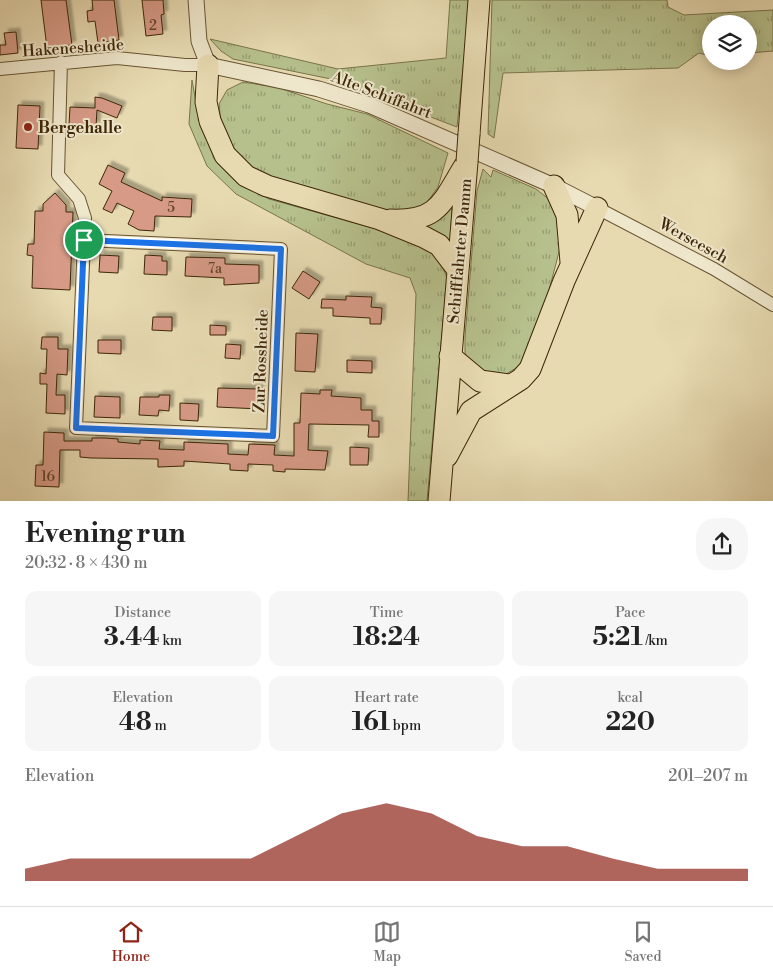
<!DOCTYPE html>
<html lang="en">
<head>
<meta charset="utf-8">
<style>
  body { margin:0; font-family:"Libre Bodoni",serif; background:#f6f6f6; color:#222; height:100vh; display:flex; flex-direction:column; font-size:19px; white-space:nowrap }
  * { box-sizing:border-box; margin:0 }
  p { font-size:16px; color:#767676 }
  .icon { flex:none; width:28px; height:28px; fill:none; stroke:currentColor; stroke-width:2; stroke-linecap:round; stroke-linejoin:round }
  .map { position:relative; height:501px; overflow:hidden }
  .drawer { display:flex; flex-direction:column; background:#fff; flex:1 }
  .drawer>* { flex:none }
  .tools { position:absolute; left:702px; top:15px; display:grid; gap:10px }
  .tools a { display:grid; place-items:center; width:55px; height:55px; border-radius:50%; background:#fff; box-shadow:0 2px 12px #0003; font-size:25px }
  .pin { position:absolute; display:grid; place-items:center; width:42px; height:42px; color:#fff; margin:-21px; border:2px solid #fff; border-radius:50%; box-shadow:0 1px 5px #0007 }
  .round { display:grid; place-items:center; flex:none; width:52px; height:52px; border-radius:20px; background:#f6f6f6 }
  .overview { display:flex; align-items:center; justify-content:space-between; height:85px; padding:0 25px }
  h1 { font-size:28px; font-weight:800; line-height:38px }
  .metrics { display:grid; grid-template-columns:repeat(3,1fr); gap:8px; height:85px; padding:5px 25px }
  .metrics div { display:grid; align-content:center; border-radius:12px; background:#f6f6f6; text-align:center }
  .metrics b { font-size:25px; font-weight:800 }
  .metrics small { font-size:14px; font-weight:400 }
  .metrics p { font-size:14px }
  .chart { height:140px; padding:10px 25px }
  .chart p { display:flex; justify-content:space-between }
  .chart svg { width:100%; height:90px; margin-top:5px; fill:#8f2418; opacity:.7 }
  .dock { display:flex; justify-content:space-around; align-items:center; height:70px; border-top:1px solid #e0e0e0; background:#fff; font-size:14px; color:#767676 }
  .dock a { display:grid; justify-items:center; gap:2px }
  .dock .active { color:#8f2418 }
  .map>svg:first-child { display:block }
</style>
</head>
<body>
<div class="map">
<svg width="773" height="501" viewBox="0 0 773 501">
  <defs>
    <pattern id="grass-tufts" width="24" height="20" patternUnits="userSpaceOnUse" patternTransform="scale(1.25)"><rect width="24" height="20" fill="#b6c08c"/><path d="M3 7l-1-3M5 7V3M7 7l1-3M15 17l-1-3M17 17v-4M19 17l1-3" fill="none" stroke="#959c70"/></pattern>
    <filter id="shadow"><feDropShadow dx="4" dy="-4" stdDeviation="1" flood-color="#0004"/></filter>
  </defs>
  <rect width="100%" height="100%" fill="#e7dab1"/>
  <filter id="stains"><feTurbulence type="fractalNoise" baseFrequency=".004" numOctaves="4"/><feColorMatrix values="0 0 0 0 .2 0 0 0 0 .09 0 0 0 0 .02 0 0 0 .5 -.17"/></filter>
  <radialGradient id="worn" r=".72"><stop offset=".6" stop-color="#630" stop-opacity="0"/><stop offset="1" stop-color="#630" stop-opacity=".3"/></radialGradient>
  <!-- grass -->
  <path fill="url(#grass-tufts)" stroke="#7a744a" d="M 450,0 L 470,0 L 457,127 L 331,79 L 233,59 L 221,51 L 210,39 L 338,69 L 446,58 Z
    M 492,0 L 667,0 L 668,7 L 684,15 L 773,10 L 773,51 L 749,53 L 749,24 L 711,24 L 711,56 L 699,53 L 678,68 L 503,73 L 494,138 L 488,134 Z
    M 192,80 L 197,108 L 241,183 L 269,199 L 401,236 L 438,255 L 447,278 L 427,501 L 408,501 L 416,294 L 410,278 L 366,264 L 236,194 L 207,166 L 189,124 Z
    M 243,82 L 276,87 L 327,104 L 367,114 L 448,153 L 438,187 L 425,205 L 407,212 L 381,210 L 265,177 L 231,149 L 221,122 L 219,104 L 227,90 Z
    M 483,169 L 491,177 L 493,170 L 536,189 L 550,200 L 558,214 L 560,248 L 546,302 L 521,365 L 503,376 L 474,369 L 465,353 L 465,337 L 477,191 Z
    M 450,208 L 452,210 L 450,243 L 421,224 Z"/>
  <!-- building -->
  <path fill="#d69a86" stroke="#3d2708" filter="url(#shadow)" d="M 41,0 L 66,0 L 72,45 L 47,48 Z
    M 92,0 L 114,0 L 119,40 L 98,43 L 95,21 L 88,22 L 87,11 L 93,10 Z
    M 142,0 L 163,0 L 164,14 L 161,15 L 163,34 L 146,36 Z
    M 16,32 L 18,53 L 0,55 L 0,45 L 6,45 L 4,33 Z
    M 95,97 L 102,98 L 122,106 L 117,118 L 97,110 L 96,126 L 69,125 L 70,107 L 95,108 Z
    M 18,105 L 40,106 L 38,149 L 16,148 Z
    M 108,165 L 125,173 L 121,182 L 162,201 L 162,197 L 192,199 L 191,217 L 155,216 L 154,231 L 139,230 L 128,224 L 134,211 L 117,203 L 112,213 L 103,209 L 112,191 L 99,184 Z
    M 55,193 L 66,205 L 66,212 L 73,212 L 70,290 L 32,288 L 33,256 L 27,255 L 28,244 L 34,244 L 35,211 L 43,211 L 43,204 Z
    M 100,255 L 119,256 L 118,273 L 99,272 Z
    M 145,255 L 162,256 L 162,261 L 167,261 L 167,275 L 144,274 Z
    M 186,257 L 225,258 L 225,264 L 259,265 L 259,283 L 224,285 L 224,278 L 185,276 Z
    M 303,271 L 320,282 L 309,299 L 292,288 Z
    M 346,296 L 372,297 L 371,307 L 382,308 L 381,324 L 370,324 L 370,318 L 333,316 L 333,308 L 321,308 L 322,299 L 346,300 Z
    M 153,317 L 172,317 L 172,331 L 152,330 Z
    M 210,325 L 226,326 L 226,335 L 210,335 Z
    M 296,333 L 318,334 L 315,372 L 295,371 Z
    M 42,337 L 58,337 L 58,349 L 68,349 L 67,375 L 57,374 L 56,395 L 65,395 L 65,414 L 46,413 L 47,384 L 40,384 L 40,373 L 46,374 L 47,349 L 41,349 Z
    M 98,340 L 121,340 L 121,354 L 98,353 Z
    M 226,344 L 241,345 L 240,359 L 225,358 Z
    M 347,360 L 372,361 L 372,373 L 347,372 Z
    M 218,388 L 260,389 L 260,409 L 217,407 Z
    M 320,390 L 332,390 L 331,396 L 361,398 L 361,410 L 372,410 L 372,421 L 379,421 L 379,437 L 368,437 L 369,425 L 309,424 L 308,450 L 328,451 L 325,470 L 285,469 L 285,472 L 273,471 L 273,465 L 248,464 L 248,471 L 230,470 L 230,464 L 184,461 L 184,466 L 158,467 L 158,459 L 91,458 L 80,457 L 80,450 L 60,450 L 59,487 L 35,486 L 36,465 L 43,465 L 44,432 L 64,433 L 64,441 L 92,441 L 92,438 L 105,438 L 118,439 L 118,442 L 140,444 L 140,440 L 160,441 L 159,449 L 184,450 L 184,442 L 228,444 L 228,454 L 248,455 L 249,444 L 275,445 L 274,455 L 294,456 L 294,423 L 300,423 L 301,393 L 320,394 Z
    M 159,395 L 170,395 L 169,411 L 159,410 L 158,416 L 139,415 L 140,397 L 159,397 Z
    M 95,396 L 120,397 L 120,418 L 94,417 Z
    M 180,403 L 199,404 L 198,421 L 180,420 Z
    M 350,447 L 369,448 L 368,465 L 350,465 Z"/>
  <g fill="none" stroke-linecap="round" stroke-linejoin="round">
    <defs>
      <path id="minor" d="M 61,62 L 58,175 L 79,199 L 85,218 L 76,428 L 273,436 L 281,249 L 84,240
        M 0,69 L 117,58 L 185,65 L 208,65
        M 597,208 L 714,269 L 773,305"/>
      <path id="tertiary" d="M 196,0 L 199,41 L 208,65 L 319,89 L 369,105 L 554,186 L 597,208"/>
      <path id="trunk" d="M 208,65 L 206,102 L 210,121 L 225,155 L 246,176 L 267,186 L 380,219 L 424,237 L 439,245 L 458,270
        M 469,134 L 479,0
        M 554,186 L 567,215 L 571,262
        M 390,220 C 438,222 442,203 464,167
        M 450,356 L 480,381 L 509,385
        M 447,456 L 471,411 L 521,379 L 530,369 L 564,281 L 597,208
        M 439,501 L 467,162"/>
    </defs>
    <!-- minor casing -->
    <use href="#minor" stroke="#685432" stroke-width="14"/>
    <!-- tertiary casing -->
    <use href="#tertiary" stroke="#685432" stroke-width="17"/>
    <!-- trunk casing -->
    <use href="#trunk" stroke="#3d2708" stroke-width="23"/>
    <!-- minor -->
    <use href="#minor" stroke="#efe7cc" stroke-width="12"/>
    <!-- tertiary -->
    <use href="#tertiary" stroke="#efe7cc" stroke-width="15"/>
    <!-- trunk -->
    <use href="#trunk" stroke="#e7dab1" stroke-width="21"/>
    <defs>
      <path id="trunk-bridge" d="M 467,162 L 469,134"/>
    </defs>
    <!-- trunk-bridge casing -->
    <use href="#trunk-bridge" stroke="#3d2708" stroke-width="23" stroke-linecap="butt"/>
    <!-- trunk-bridge -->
    <use href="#trunk-bridge" stroke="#e7dab1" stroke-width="21"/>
  </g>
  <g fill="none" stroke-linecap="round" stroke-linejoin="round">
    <defs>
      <path id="route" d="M 84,240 L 281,249 L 273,436 L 76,428 Z"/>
    </defs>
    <!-- route casing -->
    <use href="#route" stroke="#fff" stroke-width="10"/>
    <!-- route -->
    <use href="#route" stroke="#1a73e8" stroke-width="6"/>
  </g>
  <!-- markers -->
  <circle fill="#8f2418" stroke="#efe7cc" stroke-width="2" cx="28" cy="127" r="5"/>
  <g text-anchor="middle" stroke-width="4" stroke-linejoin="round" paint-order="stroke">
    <!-- number labels -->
    <g font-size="14" fill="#634428">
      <text x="153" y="30">2</text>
      <text x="171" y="212">5</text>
      <text x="215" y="273">7a</text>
      <text x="48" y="481">16</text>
    </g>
    <!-- street labels -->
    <g font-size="16" fill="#3d2708" stroke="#efe7cc">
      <text transform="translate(73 47) rotate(-4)" y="6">Hakenesheide</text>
      <text transform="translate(382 94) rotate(21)" y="6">Alte Schiffahrt</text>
      <text transform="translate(694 240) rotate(29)" y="6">Werseesch</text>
      <text transform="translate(459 251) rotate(-85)" y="6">Schifffahrter Damm</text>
      <text transform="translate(260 361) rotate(-88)" y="6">Zur Rossheide</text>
    </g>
    <!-- poi labels -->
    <g font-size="16" font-weight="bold" fill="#3d2708" stroke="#efe7cc" text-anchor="start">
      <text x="38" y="133">Bergehalle</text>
    </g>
  </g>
  <rect width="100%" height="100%" filter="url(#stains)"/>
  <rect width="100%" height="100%" fill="url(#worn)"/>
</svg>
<div class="tools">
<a><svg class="icon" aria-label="layers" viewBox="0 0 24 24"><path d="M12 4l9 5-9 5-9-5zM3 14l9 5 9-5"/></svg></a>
</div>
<div class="pin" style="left:84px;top:240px;background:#1e9e55"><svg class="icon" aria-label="arrive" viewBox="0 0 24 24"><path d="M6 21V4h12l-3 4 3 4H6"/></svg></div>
</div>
<section class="drawer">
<div class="overview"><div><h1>Evening run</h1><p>20:32 · 8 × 430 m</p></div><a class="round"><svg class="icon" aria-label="share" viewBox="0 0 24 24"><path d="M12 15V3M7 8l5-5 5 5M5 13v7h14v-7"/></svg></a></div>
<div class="metrics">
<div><p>Distance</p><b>3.44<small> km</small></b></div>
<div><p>Time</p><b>18:24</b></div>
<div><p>Pace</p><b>5:21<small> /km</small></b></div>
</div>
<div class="metrics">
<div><p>Elevation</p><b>48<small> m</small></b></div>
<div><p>Heart rate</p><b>161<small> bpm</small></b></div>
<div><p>kcal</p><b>220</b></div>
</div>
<div class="chart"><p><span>Elevation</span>201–207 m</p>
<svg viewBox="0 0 160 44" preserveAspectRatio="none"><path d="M0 44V38L10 33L20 33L30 33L40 33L50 33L60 22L70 11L80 6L90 11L100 22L110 27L120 27L130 33L140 38L150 38L160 38V44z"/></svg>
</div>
</section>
<nav class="dock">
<a class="active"><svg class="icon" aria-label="home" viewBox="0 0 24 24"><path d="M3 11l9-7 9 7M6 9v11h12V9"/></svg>Home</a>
<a><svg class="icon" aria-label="map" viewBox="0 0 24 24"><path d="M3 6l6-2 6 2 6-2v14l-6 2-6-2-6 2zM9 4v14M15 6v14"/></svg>Map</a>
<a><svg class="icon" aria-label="saved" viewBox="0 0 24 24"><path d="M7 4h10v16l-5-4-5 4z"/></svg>Saved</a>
</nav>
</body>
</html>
